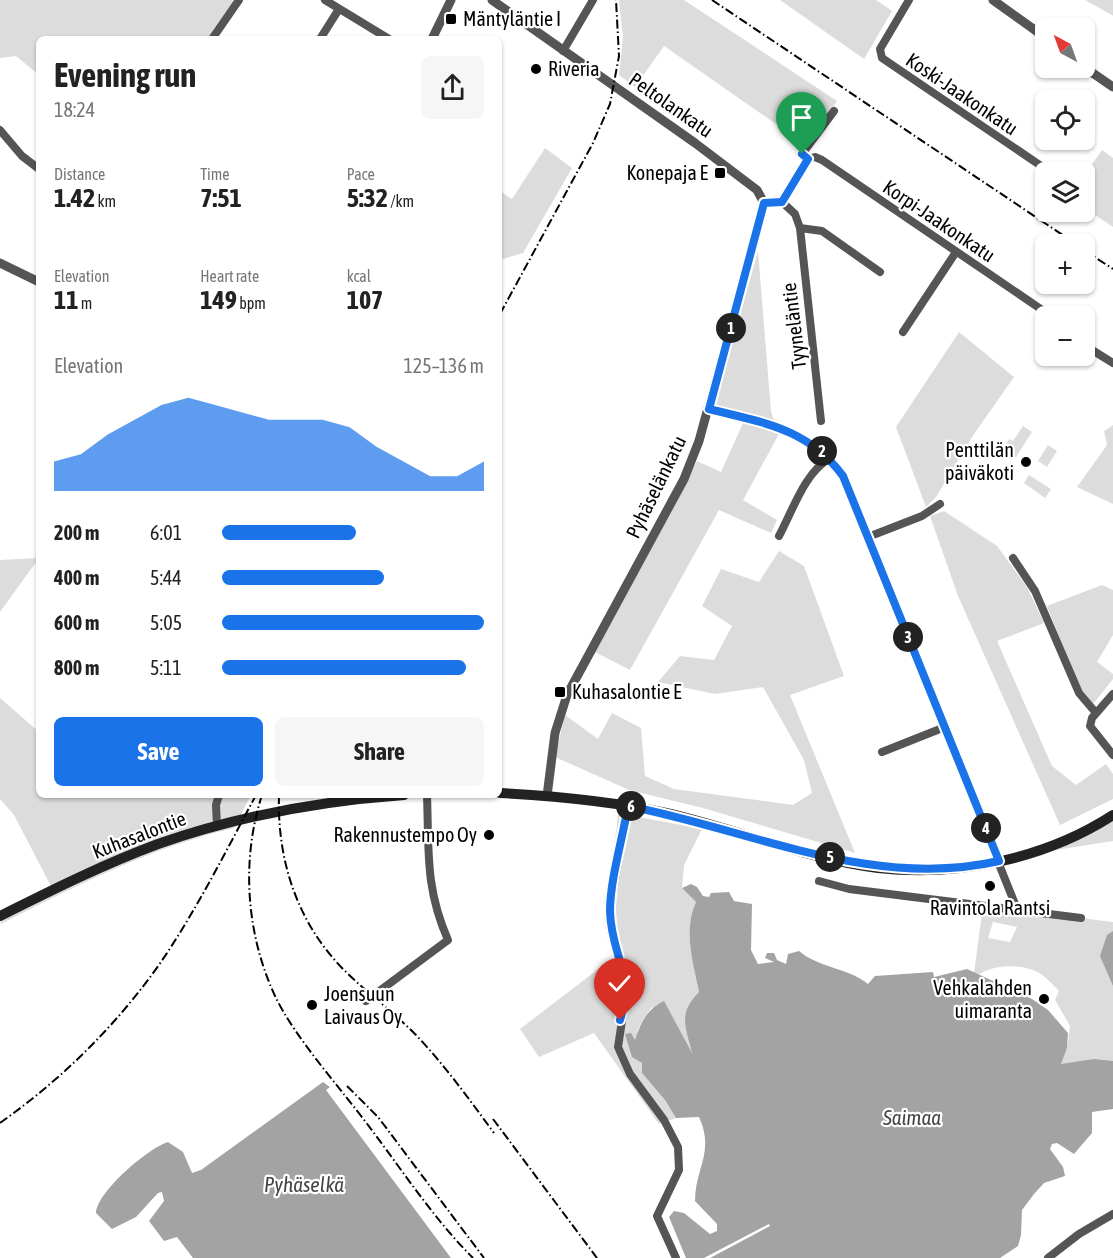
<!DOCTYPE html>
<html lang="en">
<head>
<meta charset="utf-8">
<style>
  body { margin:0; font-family:"Asap Condensed",sans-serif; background:#f6f6f6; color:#222; height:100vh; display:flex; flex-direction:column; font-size:22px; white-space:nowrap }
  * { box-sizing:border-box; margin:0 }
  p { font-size:20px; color:#767676 }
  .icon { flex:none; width:33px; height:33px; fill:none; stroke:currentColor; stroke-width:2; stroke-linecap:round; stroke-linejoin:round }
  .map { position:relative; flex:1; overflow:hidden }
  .details { position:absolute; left:36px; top:36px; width:466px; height:762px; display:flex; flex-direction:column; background:#fff; border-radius:9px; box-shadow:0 2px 4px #0004 }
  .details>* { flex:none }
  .needle { width:39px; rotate:319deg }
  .fabs { position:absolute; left:1035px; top:18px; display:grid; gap:12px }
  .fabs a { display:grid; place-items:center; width:60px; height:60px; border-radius:9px; background:#fff; box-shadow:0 2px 4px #0004; font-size:30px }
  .pin { position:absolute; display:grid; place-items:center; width:51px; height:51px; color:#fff; margin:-62px -26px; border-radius:50% 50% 50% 0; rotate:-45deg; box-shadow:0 0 6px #0007 }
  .pin .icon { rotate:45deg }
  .km { position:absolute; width:30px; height:30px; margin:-15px; border-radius:50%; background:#222; color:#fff; font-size:16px; line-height:30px; text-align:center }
  .round { display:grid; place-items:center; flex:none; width:63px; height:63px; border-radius:9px; background:#f6f6f6 }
  .headline { display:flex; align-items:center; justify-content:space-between; height:102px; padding:0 18px }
  h1 { font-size:33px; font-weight:700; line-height:45px }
  .stats { display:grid; grid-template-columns:repeat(3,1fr); gap:9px; height:102px; padding:6px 18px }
  .stats div { display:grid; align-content:center }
  .stats b { font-size:26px; font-weight:700 }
  .stats small { font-size:16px; font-weight:400 }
  .stats p { font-size:16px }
  .chart { height:168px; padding:12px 18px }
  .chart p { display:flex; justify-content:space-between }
  .chart svg { width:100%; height:108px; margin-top:6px; fill:#1a73e8; opacity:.7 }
  .primary-button { display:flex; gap:12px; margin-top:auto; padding:12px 18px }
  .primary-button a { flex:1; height:69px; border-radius:9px; background:#1a73e8; color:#fff; font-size:24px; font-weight:700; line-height:69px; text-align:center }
  .primary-button a+a { background:#f6f6f6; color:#222 }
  ul { padding:0 18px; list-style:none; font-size:20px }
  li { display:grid; grid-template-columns:96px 72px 1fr; align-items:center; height:45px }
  li i { height:15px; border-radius:8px; background:#1a73e8 }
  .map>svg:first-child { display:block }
</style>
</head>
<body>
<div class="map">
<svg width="1113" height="1258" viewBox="0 0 1113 1258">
  <rect width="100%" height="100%" fill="#fff"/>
  <!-- green -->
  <path fill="#dcdcdc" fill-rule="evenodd" d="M 0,0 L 231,0 L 234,2 L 214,39 L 39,39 L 39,75 L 16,56 L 0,58 Z
    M 619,0 L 684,0 L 837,101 L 806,145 L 664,46 L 635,87 L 619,75 L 623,37 Z
    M 780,0 L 876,0 L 892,11 L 864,59 Z
    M 1085,0 L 1113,0 L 1113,16 L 1112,15 Z
    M 545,148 L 572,168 L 523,253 L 500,260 L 500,191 L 512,199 Z
    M 1102,150 L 1113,158 L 1113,227 L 1085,208 L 1085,174 Z
    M 758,251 L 771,412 L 779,434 L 743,500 L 777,520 L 771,533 L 719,510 L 630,670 L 593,651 L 697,461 L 721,472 L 743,423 L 712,414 Z
    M 959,332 L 1014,377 L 972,437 L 936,497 L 926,507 L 896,427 Z
    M 1113,425 L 1113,504 L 1077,487 L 1107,445 L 1104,431 Z
    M 1023,426 L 1032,432 L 1016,457 L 1003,449 L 1009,439 L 1013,441 Z
    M 1048,445 L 1057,451 L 1047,467 L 1038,461 Z
    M 1029,475 L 1051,489 L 1045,498 L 1024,483 Z
    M 944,511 L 997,546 L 1027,587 L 1044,623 L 997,641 L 1052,766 L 1076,785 L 1106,764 L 1113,774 L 1113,799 L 1060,825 L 958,596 L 930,516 Z
    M 779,551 L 804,566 L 844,676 L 790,695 L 855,853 L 703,808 L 629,790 L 555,757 L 565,715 L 598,739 L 612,713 L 641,728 L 645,776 L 674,789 L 793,805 L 812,793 L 804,760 L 763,687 L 715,694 L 658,682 L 680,656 L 714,660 L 732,626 L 702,606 L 721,569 L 759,582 Z
    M 39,558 L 0,612 L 0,560 Z
    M 1102,585 L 1113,590 L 1113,635 L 1097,662 L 1113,674 L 1113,679 L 1093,704 L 1078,685 L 1047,606 Z
    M 0,698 L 39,732 L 39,795 L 251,795 L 234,828 C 152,847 75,886 1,924 L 0,919 L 54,892 L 14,815 L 0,799 Z
    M 618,813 L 702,829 L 684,865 L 682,888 L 696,902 C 683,931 693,962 699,992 C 678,1013 685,1027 692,1053 L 652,1007 C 624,1042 644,1039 642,1073 L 665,1100 L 676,1118 L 659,1124 L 594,1033 L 539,1057 L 520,1029 L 614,957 C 611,947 606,936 605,925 C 602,888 616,850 618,813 Z
    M 1113,820 L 1113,841 L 1056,850 Z
    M 983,906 L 1113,922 L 1113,1094 L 1037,1103 L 1067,1048 L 1070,1026 L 1055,1000 L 1059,991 C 1053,985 1048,979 1041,974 C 1025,963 993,964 978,975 L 974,973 ZM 993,922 L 1017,927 L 1010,942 L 988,938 Z"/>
  <!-- water -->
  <path fill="#a3a3a3" d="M 691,884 L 697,887 L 703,896 L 709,897 L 711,893 L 729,892 L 734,901 L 752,904 L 751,950 L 758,964 L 774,962 L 765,958 L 767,953 L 774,953 L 777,960 L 786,964 L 788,954 L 799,951 C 819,968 849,968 868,984 L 875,976 L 933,972 L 934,977 L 967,969 L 1032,999 L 1048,1010 L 1068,1033 L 1067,1048 L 1061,1064 L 1094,1059 L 1113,1061 L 1113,1109 L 1092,1112 L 1092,1133 L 1074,1154 L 1057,1143 L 1052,1144 L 1050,1149 L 1063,1167 L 1065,1176 L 1044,1183 L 1034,1194 L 1022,1210 L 1021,1235 L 1018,1246 L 1000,1258 L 686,1258 L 669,1217 L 674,1211 L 684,1213 L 710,1234 L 717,1231 L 717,1224 L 695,1201 C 695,1168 715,1152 699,1117 L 676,1118 L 665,1100 L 642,1073 L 642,1063 L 632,1057 L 625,1034 L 631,1033 L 635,1040 C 641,1022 646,1010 664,1001 L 692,1053 C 685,1026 678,1013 699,992 C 693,962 683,931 696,902 L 682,888 Z
    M 1113,931 L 1113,986 L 1100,956 L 1107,935 Z
    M 323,1082 L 330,1087 L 326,1090 L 451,1258 L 193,1258 L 177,1237 L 164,1241 L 149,1221 L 164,1201 L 162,1192 L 158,1193 L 136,1217 L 112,1229 L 96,1213 C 97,1192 148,1148 168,1142 L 183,1152 L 192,1173 L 201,1170 Z"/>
  <!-- pier -->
  <path fill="#fff" d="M 769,1224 L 770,1226 L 710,1258 L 704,1258 Z"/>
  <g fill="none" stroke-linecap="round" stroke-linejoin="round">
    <!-- minor -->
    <path stroke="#555" stroke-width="8" d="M 325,0 L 389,39
      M 909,0 L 880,49 L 882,58 L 1050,172
      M 212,39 L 239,0
      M 320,39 L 339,9
      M 563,51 L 593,0
      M 0,130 L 22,156 L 39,169
      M 808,159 L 815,157 L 822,160 L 1051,316
      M 808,159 L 802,154 L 834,111
      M 782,202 L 795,214 L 800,228 L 822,231 L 880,272
      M 764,203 L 782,202 L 808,159
      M 800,228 L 821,421
      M 903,332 L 956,252
      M 1084,345 L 1113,363
      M 709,409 C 763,423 808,428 843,476 L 1017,909
      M 779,536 C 792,512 805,472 829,459
      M 868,537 L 922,516 L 940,504
      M 1013,558 L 1035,591 L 1079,693 L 1096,713
      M 1113,694 L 1092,718 L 1090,726 L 1113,755
      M 882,752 L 945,727
      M 628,806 L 610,908 L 611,926 L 627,988 L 618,1047 L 630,1074 L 664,1120 L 678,1147 L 679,1170 L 657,1216 L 676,1258
      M 217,826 L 216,805 L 219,795
      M 819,881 L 849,889 L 1081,918
      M 366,1001 L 448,940 C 425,888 429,850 427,795
      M 1048,1258 L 1079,1234 L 1113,1214"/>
    <!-- tertiary -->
    <path stroke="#555" stroke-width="9" d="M 492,0 L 695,143 L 757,190 L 764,203 L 699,441 L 684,479 L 567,695 L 555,733 L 547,796
      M 993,0 L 1046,38
      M 432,39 L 451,0
      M 1084,67 L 1113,87
      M 0,263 L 39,282"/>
    <!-- secondary -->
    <path stroke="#222" stroke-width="10" d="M 500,793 C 555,796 612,801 666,813 C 737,829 806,859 878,868 C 958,877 1045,859 1113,815
      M 0,916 C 52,890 104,864 158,844 C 237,816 321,801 404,795"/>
    <!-- rail -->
    <path stroke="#000" stroke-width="2" stroke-dasharray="9 3 1.5 3" stroke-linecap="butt" d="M 712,0 L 1076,244
      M 1084,250 L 1113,269
      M 500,314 L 593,143 L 610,104 L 619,56 L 616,0
      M 262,795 C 241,860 246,933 275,996 C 295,1038 342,1090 371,1129 C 404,1173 435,1220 473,1258
      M 279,795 C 277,860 297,922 343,969 C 366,992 392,1011 414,1033 C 444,1064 469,1099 494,1133
      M 347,1086 L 378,1117 L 484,1258
      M 493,1119 L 597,1258
      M 0,1123 C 62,1079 117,1025 161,962 C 197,909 226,851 256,795"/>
  </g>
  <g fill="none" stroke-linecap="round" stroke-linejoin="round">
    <defs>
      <path id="route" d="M 620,1020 C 634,971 611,955 610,911 C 610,880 623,837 628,806 C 751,830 872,890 999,861 L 843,476 C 807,428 764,423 709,409 L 764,203 L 782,202 L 808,159 L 802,154"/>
    </defs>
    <!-- route casing -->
    <use href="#route" stroke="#fff" stroke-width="12"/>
    <!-- route -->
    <use href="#route" stroke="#1a73e8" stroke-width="8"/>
  </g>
  <!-- markers -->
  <g fill="#000" stroke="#fff" stroke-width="2">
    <rect x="445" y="13" width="12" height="12" rx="3"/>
    <circle cx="536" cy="69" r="6"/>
    <rect x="714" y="167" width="12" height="12" rx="3"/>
    <circle cx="1026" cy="462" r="6"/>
    <rect x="554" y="686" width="12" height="12" rx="3"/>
    <circle cx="489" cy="835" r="6"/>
    <circle cx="990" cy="886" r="6"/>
    <circle cx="1044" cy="999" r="6"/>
    <circle cx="312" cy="1005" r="6"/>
  </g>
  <g text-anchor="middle" stroke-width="4.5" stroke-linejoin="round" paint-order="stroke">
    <!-- poi labels -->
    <g font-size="20" fill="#000" stroke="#fff" text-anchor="start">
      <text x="463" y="26">Mäntyläntie I</text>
      <text x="548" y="76">Riveria</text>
      <text x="708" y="180" text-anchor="end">Konepaja E</text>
      <text x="1014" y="457" text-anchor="end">Penttilän<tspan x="1014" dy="23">päiväkoti</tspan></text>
      <text x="572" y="699">Kuhasalontie E</text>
      <text x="477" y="842" text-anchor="end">Rakennustempo Oy</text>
      <text x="990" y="915" text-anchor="middle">Ravintola Rantsi</text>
      <text x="1032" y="995" text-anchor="end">Vehkalahden<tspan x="1032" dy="23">uimaranta</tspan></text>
      <text x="324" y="1001">Joensuun<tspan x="324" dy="23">Laivaus Oy</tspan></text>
    </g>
    <!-- street labels -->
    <g font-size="20" fill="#000" stroke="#fff">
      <text transform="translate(962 94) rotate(34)" y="7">Koski-Jaakonkatu</text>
      <text transform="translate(671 105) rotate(35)" y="7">Peltolankatu</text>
      <text transform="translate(939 221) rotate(34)" y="7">Korpi-Jaakonkatu</text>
      <text transform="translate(794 326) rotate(-97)" y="7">Tyyneläntie</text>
      <text transform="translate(656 487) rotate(-64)" y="7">Pyhäselänkatu</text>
      <text transform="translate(139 835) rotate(-21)" y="7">Kuhasalontie</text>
    </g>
    <!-- water labels -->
    <g font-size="21" font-style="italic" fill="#444" stroke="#fff">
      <text x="912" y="1125">Saimaa</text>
      <text x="304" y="1192">Pyhäselkä</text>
    </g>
  </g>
</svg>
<div class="fabs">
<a><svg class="needle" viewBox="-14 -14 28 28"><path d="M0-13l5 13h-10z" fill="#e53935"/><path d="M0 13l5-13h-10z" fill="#767676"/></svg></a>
<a><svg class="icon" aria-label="locate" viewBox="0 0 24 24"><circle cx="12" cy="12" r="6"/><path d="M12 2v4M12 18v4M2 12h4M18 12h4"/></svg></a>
<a><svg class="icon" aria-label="layers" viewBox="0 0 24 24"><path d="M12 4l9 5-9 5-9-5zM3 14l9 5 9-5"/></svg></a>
<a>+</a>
<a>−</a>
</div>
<div class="pin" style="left:802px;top:154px;background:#1e9e55"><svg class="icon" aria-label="arrive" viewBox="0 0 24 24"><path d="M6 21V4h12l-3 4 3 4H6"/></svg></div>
<div class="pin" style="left:620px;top:1020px;background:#d93025"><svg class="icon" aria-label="check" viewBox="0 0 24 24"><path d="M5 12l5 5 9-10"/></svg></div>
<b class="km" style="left:731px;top:328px">1</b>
<b class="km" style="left:822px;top:451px">2</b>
<b class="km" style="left:908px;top:637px">3</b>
<b class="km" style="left:986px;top:828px">4</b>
<b class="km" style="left:830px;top:857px">5</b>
<b class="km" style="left:631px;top:806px">6</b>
<section class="details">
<div class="headline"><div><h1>Evening run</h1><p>18:24</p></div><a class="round"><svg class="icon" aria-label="share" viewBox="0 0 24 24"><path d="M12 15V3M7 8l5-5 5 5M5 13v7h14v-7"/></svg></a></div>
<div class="stats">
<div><p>Distance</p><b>1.42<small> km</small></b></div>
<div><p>Time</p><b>7:51</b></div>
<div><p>Pace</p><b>5:32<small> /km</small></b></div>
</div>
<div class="stats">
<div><p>Elevation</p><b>11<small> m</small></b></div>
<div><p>Heart rate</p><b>149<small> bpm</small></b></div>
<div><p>kcal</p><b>107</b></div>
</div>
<div class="chart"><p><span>Elevation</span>125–136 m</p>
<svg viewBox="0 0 160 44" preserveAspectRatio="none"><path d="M0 44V32L10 29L20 21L30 15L40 9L50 6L60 9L70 12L80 15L90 15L100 15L110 18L120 26L130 32L140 38L150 38L160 32V44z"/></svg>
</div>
<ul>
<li><b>200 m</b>6:01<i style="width:51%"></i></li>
<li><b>400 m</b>5:44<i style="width:62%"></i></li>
<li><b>600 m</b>5:05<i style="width:100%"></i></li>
<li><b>800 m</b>5:11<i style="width:93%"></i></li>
</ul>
<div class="primary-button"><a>Save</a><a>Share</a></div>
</section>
</div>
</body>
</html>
